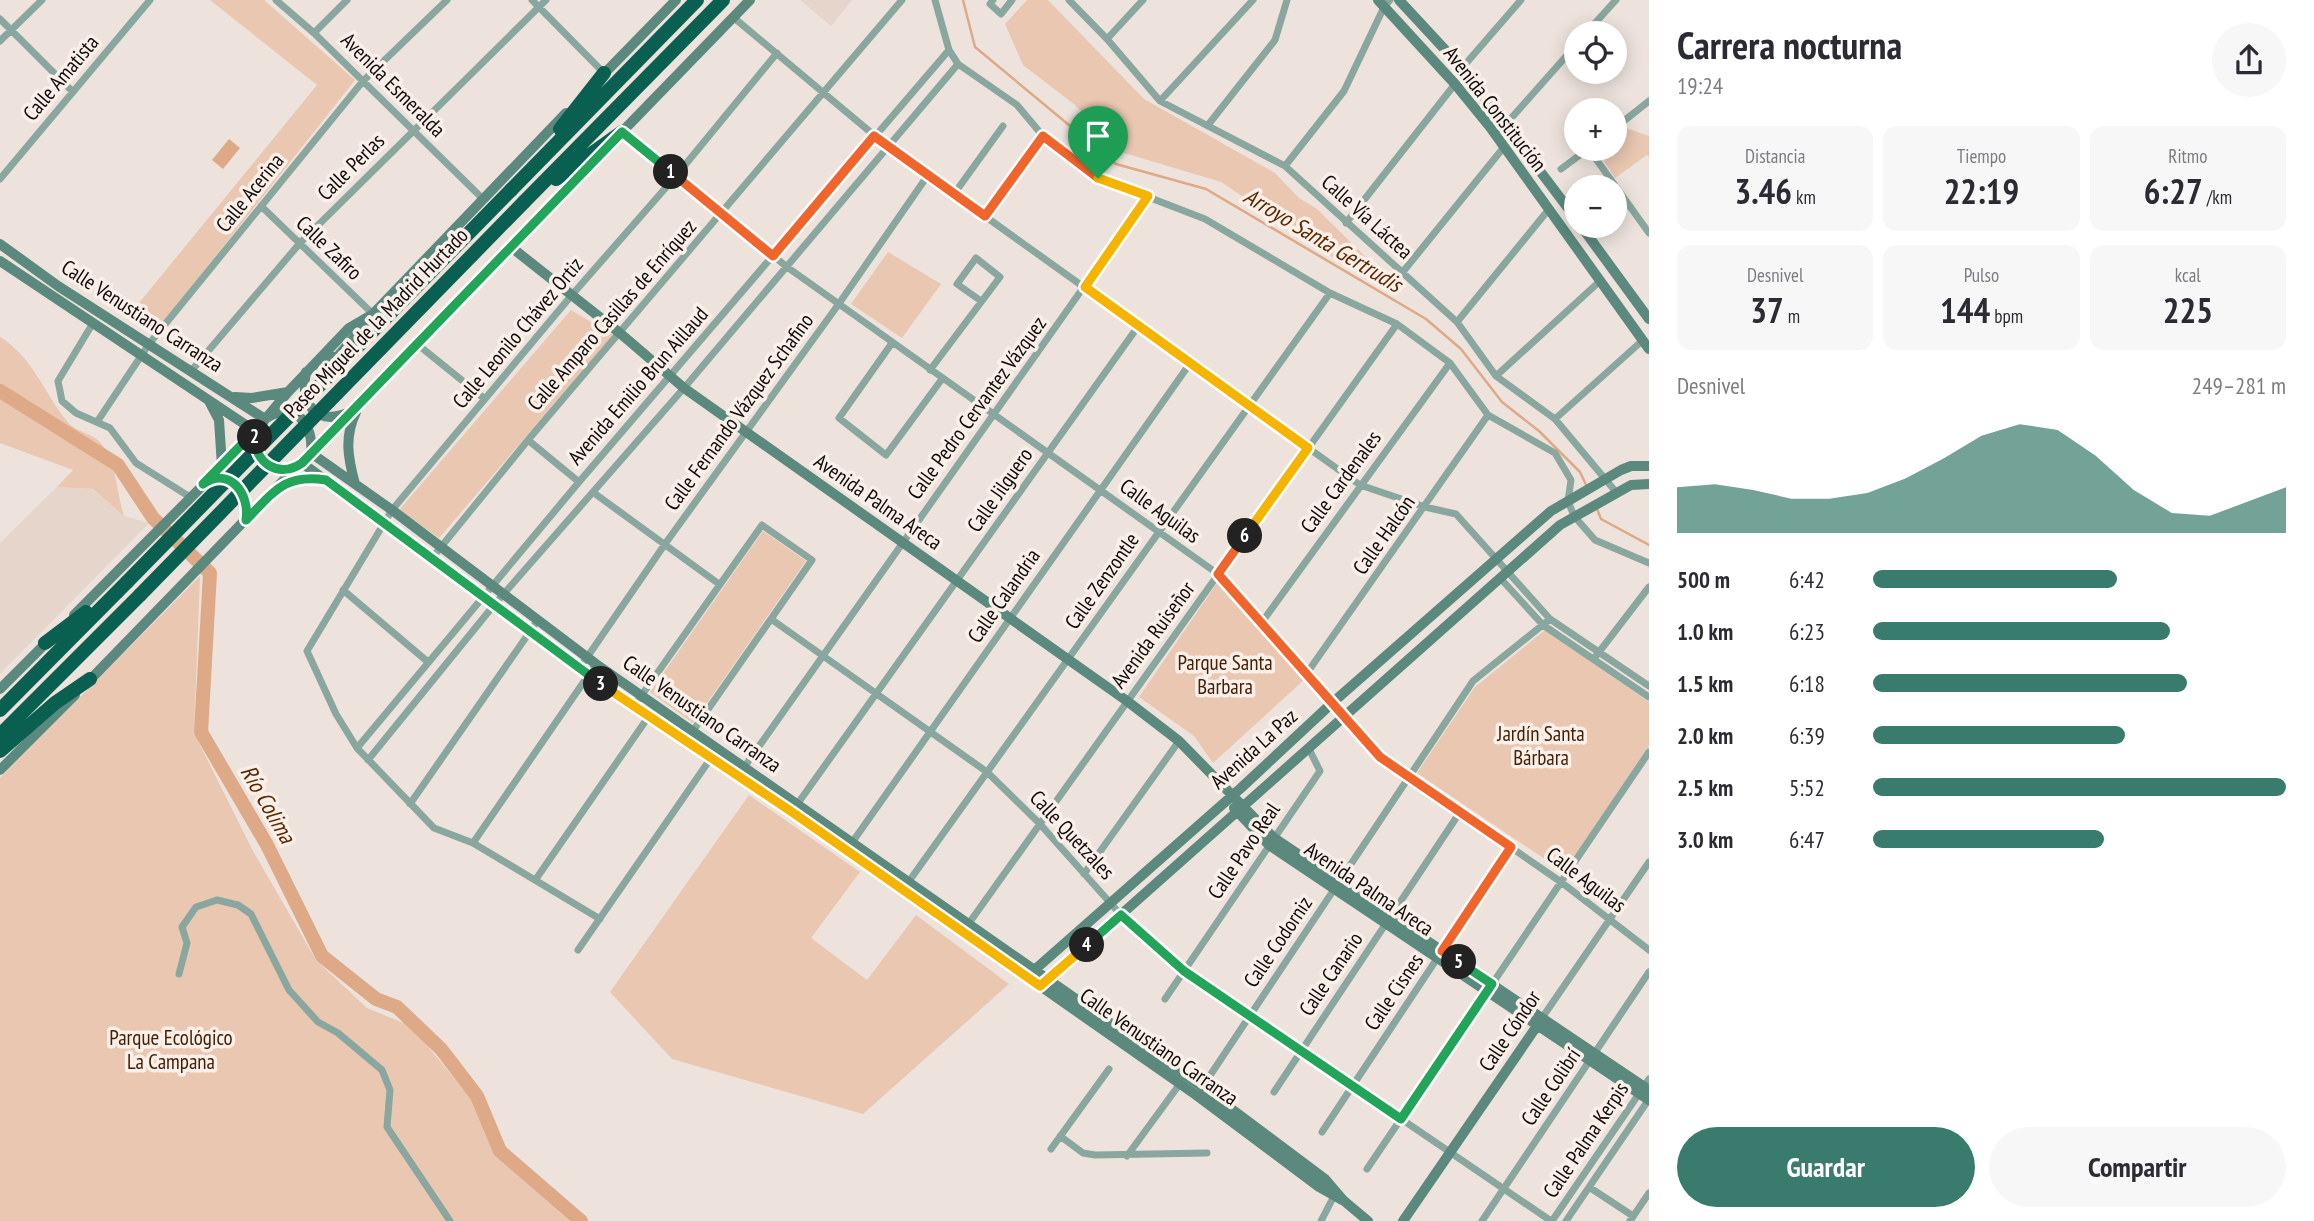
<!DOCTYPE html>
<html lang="es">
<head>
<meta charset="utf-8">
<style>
  body { margin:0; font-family:"PT Sans Narrow",sans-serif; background:#f7f7f7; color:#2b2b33; height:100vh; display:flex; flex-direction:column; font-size:26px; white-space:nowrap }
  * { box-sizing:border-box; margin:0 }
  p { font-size:23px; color:#7c7c81 }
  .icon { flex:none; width:38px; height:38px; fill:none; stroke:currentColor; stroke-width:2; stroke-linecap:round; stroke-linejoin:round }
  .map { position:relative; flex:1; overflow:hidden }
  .sheet { display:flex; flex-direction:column; background:#fff; width:665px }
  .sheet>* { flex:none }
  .tools { position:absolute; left:1564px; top:21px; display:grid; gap:14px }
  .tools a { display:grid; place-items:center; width:63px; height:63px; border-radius:50%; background:#fff; box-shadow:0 4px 18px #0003; font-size:35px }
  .pin { position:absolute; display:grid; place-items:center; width:60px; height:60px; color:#fff; margin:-72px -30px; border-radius:50% 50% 50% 0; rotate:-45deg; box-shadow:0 0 7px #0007 }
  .pin .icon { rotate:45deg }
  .km { position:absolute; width:35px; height:35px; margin:-18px; border-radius:50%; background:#222; color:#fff; font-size:19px; line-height:35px; text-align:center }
  .round { display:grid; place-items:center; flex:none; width:74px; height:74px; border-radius:37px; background:#f7f7f7 }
  .headline { display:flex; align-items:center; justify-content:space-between; height:119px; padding:0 28px }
  h1 { font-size:38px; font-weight:700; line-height:52px }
  .metrics { display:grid; grid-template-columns:repeat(3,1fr); gap:10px; height:119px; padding:7px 28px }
  .metrics div { display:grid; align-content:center; border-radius:14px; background:#f7f7f7; text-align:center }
  .metrics b { font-size:35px; font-weight:700 }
  .metrics small { font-size:19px; font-weight:400 }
  .metrics p { font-size:19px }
  .chart { height:196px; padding:14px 28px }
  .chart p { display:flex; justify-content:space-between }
  .chart svg { width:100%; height:126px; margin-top:7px; fill:#397b6c; opacity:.7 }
  .cta { display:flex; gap:14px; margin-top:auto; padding:14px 28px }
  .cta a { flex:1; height:80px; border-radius:42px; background:#397b6c; color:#fff; font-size:28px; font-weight:700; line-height:80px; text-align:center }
  .cta a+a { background:#f7f7f7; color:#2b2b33 }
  ul { padding:0 28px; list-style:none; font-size:23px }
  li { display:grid; grid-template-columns:112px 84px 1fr; align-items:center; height:52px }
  li i { height:18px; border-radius:9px; background:#397b6c }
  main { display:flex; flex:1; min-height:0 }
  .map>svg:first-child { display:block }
</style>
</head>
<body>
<main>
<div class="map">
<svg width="1649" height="1221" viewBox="0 0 1649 1221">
  <rect width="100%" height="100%" fill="#ede3dc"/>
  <!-- built -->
  <path fill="#e6d5ca" d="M 800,0 L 852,0 L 831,26 Z
    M 57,487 L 93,489 L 124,516 L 149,523 L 0,674 L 0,543 Z"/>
  <!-- green -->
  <path fill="#e9c7b1" d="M 210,0 L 264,0 L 355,80 L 158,329 L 130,314 L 317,85 Z
    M 1027,0 L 1048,0 L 1144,99 L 1275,173 L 1299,198 L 1317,209 L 1394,285 L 1391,289 L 1337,260 L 1221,182 L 1121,152 L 1075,105 L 1023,65 L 1005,24 Z
    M 1623,127 L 1649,136 L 1649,157 L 1647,155 L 1615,178 L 1605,163 L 1604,149 L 1615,149 L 1615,133 Z
    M 888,252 L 941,284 L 902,338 L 851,304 Z
    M 571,310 L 613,335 L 439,538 L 399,510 Z
    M 0,337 C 32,356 44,393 67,421 C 76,434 95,431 105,449 C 117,468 117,495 124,516 L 93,489 L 57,487 L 73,470 L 0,443 Z
    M 763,531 L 806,561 L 693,723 L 650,692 Z
    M 200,576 L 194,733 L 253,851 L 316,960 L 367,1008 L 411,1026 L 478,1107 L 496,1157 L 570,1221 L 0,1221 L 0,778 Z
    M 1219,580 L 1305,679 L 1213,763 L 1194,736 L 1139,697 Z
    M 1545,630 L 1649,702 L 1649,746 L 1564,872 L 1417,773 L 1475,687 Z
    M 749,795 L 860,872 L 811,938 L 867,980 L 916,915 L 1009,984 L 863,1114 L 672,1059 L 610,992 Z"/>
  <!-- water -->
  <path fill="#dea986" d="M 229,139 L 240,148 L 223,169 L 212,160 Z"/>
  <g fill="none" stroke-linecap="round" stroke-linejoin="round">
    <!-- stream -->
    <path stroke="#dea986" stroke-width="2.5" d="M 963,0 L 975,47 L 1116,164 L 1206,189 L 1426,319 L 1461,349 L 1502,402 L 1539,431 L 1580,472 L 1587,487
      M 1597,509 L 1601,519 L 1649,545"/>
    <!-- river -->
    <path stroke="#dea986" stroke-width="14" d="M 0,391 L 118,465 L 153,518 L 210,573 L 201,732 L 267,845 L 322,956 L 376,999 L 397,1007 L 441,1049 L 477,1096 L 500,1151 L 581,1221"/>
    <!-- street -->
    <path stroke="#89a79f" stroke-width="7" d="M 276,0 L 314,33 L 482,198
      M 532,0 L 604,73
      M 935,0 L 949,50 L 958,64 L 1017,105 L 1043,136 L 1099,178 L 1205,219 L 1330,293 L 1397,324 L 1450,363 L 1488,415 L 1555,453 L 1571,480 L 1568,501 L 1574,516 L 1595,540 L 1649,563
      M 993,0 L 990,4 L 1001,14 L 1012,0
      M 1069,0 L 1107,39 L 1160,101 L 1285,166 L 1457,322 L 1496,376 L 1555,419 L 1616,492
      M 733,17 L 887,146 L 1360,485 L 1425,507 L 1456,514 L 1550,619 L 1649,686
      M 0,19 L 73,92
      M 314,33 L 347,0
      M 1586,33 L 1616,0
      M 1107,39 L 1143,0
      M 0,41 L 42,0
      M 1462,68 L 1521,0
      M 1160,101 L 1253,0
      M 1506,124 L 1577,44
      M 1208,125 L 1275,40 L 1287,0
      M 1615,128 L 1649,101
      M 622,132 L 787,267 L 1218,574 L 1307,673 L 1343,718 L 1380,757 L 1561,882 L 1649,950
      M 1594,149 L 1596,159 L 1649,233
      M 1285,166 L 1344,91 L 1384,7 L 1390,0
      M 1561,169 L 1588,149
      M 0,179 L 150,0
      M 954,194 L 1003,126
      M 261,206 L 373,314
      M 985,216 L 1043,136
      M 1346,223 L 1455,84
      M 1402,273 L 1504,147
      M 1457,322 L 1549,209
      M 93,323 L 58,381 L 62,401 L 76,413 L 110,428 L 136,463 L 190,497
      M 892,343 L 839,418 L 886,455 L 942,379
      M 417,344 L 485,399
      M 192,370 L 300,243 L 546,0
      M 930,370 L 1000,277 L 976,258 L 957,284 L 981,301
      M 1496,376 L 1600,281
      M 1555,419 L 1643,340
      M 97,422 L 149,344 L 363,81 L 447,0
      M 528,440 L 579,482
      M 594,493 L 719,584
      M 432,558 L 528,440 L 902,0
      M 1501,579 L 1543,625 L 1649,697
      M 343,590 L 428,662
      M 771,619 L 987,772 L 1039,823 L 1121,915 L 1184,971 L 1551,1221
      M 1262,622 L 1450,363
      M 1596,656 L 1649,587
      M 579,669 L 665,544 L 838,305 L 928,175
      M 1307,673 L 1488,415
      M 634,706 L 762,525 L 812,560 L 686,741
      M 357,748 L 579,482 L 949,50
      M 368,760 L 494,605 L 684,388 L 958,64
      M 744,771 L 745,766 L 1148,196
      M 410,804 L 538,620
      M 796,806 L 1139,325
      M 473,843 L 596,664
      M 851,844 L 1191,362
      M 1084,874 L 1179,741
      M 536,879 L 651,713
      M 907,884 L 1330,293
      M 600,919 L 473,843 L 434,828 L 357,748 L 336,714 L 307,651 L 392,510 L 571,296 L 676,176 L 777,53
      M 967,926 L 1397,324
      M 578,950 L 713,755
      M 179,974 L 187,943 L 182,927 L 196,907 L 217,900 L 238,905 L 251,914 L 289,990 L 318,1022 L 338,1033 L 382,1070 L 390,1090 L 387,1127 L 450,1221
      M 1165,999 L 1320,771 L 1309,749
      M 1542,1018 L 1649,862
      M 1201,1089 L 1473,681 L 1550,619
      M 1274,1092 L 1460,812
      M 1322,1132 L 1511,847
      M 1060,1136 L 1083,1153 L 1095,1155 L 1207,1153
      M 1051,1149 L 1109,1069
      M 1127,1156 L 1179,1085
      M 1367,1169 L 1649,752
      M 1589,1187 L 1633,1216
      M 1321,1221 L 1335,1194
      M 1482,1221 L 1649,972
      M 1552,1221 L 1649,1079
      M 1566,1221 L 1649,1099
      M 1630,1221 L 1649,1193"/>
    <!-- secondary -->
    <path stroke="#5b897d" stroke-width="10" d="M 1378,0 L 1455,84 L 1490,127 L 1649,349
      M 1399,0 L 1462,68 L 1577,220
      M 599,79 L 676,0
      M 618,136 L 750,0
      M 1581,226 L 1649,319
      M 0,244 L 58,286 L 265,419
      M 511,247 L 621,334 L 684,388 L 1127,701 L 1179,741 L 1274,838 L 1649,1090
      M 0,261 L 255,431
      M 319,361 L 338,356 L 369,320
      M 306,372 C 300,403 315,426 348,413
      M 235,397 L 252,398 L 288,392
      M 210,403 L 219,420 L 222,466
      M 268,417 C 297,401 314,426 311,453
      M 255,446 C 261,466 277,474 297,467
      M 311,453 L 392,510 L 596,664 L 1202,1087 L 1325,1179 L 1343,1200 L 1368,1221
      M 302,463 L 432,558 L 579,669 L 846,850 L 1196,1095 L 1319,1187 L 1342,1200
      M 223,479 C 243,485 249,501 246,520
      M 285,484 C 298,477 309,477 323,479
      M 355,484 C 348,458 344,437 356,412
      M 74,615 L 248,440 L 288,392 L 349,328 L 373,314 L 566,113
      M 86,684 L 604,150
      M 0,689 L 50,639
      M 0,770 L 75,695
      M 1234,808 L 1269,845 L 1649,1100
      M 1031,973 L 1241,788 L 1331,704 L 1551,511 L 1621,470 L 1631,466 L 1649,466
      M 1045,982 L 1560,525 L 1631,485 L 1649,484
      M 1403,1221 L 1541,1020"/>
    <!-- highway -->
    <path stroke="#096051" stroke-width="14" d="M 560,129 L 604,73
      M 556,179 L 622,132
      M 511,190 L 697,0
      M 524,202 L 723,0
      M 45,643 L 86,612
      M 0,710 L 127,582
      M 0,735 L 140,595
      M 0,751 L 55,703 L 90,679"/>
    <!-- highway-bridge -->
    <path stroke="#096051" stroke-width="14" d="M 127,582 L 511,190
      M 140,595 L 524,202"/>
  </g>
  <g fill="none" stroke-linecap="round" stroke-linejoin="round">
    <defs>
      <path id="split-1" d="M 671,172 L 773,256 L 874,136 L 985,216 L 1043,136 L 1098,178"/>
      <path id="split-2" d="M 255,437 C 254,463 279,479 302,463 L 622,132 L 671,172"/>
      <path id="split-3" d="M 255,437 L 255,431 L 203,484 C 230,466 250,494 246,520 C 273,493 284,473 326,480 L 601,684"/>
      <path id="split-4" d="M 601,684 L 792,812 L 1040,986 L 1087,945"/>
      <path id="split-5" d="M 1087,945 L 1121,915 L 1184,971 L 1401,1119 L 1492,984 L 1459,962"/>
      <path id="split-6" d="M 1245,536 L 1218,574 L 1380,757 L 1511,847 L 1442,951 L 1459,962"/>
      <path id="split-7" d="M 1098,178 L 1148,196 L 1085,287 L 1308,448 L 1245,536"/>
    </defs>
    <!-- split-1 casing -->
    <use href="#split-1" stroke="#fff" stroke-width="14"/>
    <!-- split-2 casing -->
    <use href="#split-2" stroke="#fff" stroke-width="14"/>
    <!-- split-3 casing -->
    <use href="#split-3" stroke="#fff" stroke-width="14"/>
    <!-- split-4 casing -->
    <use href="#split-4" stroke="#fff" stroke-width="14"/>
    <!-- split-5 casing -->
    <use href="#split-5" stroke="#fff" stroke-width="14"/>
    <!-- split-6 casing -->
    <use href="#split-6" stroke="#fff" stroke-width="14"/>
    <!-- split-7 casing -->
    <use href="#split-7" stroke="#fff" stroke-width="14"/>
    <!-- split-1 -->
    <use href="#split-1" stroke="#f0652b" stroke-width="9"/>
    <!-- split-2 -->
    <use href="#split-2" stroke="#22a559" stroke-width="9"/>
    <!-- split-3 -->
    <use href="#split-3" stroke="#22a559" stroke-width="9"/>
    <!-- split-4 -->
    <use href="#split-4" stroke="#f5b400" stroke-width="9"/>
    <!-- split-5 -->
    <use href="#split-5" stroke="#22a559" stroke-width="9"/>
    <!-- split-6 -->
    <use href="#split-6" stroke="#f0652b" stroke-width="9"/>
    <!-- split-7 -->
    <use href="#split-7" stroke="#f5b400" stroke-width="9"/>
  </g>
  <g text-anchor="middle" stroke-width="7" stroke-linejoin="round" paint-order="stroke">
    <!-- street labels -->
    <g font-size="21" fill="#0f0b09" stroke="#fbf0e9">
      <text transform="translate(61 78) rotate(-50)" y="7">Calle Amatista</text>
      <text transform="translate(393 85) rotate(45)" y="7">Avenida Esmeralda</text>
      <text transform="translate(1495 109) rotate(52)" y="7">Avenida Constitución</text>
      <text transform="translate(351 167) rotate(-45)" y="7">Calle Perlas</text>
      <text transform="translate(250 193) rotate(-51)" y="7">Calle Acerina</text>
      <text transform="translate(1367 217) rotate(42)" y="7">Calle Vía Láctea</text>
      <text transform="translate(329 248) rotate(44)" y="7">Calle Zafiro</text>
      <text transform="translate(612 315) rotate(-49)" y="7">Calle Amparo Casillas de Enríquez</text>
      <text transform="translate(142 316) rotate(33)" y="7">Calle Venustiano Carranza</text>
      <text transform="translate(376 323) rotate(-46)" y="7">Paseo Miguel de la Madrid Hurtado</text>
      <text transform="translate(518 333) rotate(-50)" y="7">Calle Leonilo Chávez Ortiz</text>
      <text transform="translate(638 386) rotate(-49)" y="7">Avenida Emilio Brun Aillaud</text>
      <text transform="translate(977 408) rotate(-54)" y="7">Calle Pedro Cervantez Vázquez</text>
      <text transform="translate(739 412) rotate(-54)" y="7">Calle Fernando Vázquez Schafino</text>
      <text transform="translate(1341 482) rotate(-54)" y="7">Calle Cardenales</text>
      <text transform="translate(1000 490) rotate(-55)" y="7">Calle Jilguero</text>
      <text transform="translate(878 502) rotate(35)" y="7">Avenida Palma Areca</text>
      <text transform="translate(1160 511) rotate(36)" y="7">Calle Aguilas</text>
      <text transform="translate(1384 535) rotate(-55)" y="7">Calle Halcón</text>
      <text transform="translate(1102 581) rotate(-55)" y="7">Calle Zenzontle</text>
      <text transform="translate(1004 596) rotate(-55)" y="7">Calle Calandria</text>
      <text transform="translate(1153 635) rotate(-54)" y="7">Avenida Ruiseñor</text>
      <text transform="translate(702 714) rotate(35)" y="7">Calle Venustiano Carranza</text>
      <text transform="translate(1254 749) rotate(-42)" y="7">Avenida La Paz</text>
      <text transform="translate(1072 835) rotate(47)" y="7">Calle Quetzales</text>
      <text transform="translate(1244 851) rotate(-56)" y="7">Calle Pavo Real</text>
      <text transform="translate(1586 880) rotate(37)" y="7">Calle Aguilas</text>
      <text transform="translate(1369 889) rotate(34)" y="7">Avenida Palma Areca</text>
      <text transform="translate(1278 942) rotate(-56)" y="7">Calle Codorniz</text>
      <text transform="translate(1331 974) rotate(-56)" y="7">Calle Canario</text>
      <text transform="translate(1394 992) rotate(-56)" y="7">Calle Cisnes</text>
      <text transform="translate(1510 1031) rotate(-56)" y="7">Calle Cóndor</text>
      <text transform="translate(1159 1047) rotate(35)" y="7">Calle Venustiano Carranza</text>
      <text transform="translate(1551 1087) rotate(-56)" y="7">Calle Colibrí</text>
      <text transform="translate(1586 1140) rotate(-56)" y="7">Calle Palma Kerpis</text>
    </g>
    <!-- park labels -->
    <g font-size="21" fill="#442106" stroke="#fbf0e9">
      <text x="1225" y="670">Parque Santa<tspan x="1225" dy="24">Barbara</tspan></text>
      <text x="1541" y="741">Jardín Santa<tspan x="1541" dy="24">Bárbara</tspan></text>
      <text x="171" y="1045">Parque Ecológico<tspan x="171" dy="24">La Campana</tspan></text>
    </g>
    <!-- water labels -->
    <g font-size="23" font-style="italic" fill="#592900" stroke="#fbf0e9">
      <text transform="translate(1323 240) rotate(31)" y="8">Arroyo Santa Gertrudis</text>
      <text transform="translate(268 804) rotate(60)" y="8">Río Colima</text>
    </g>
  </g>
</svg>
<div class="tools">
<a><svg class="icon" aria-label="locate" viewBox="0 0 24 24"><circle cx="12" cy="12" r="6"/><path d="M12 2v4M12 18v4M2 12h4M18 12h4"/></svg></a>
<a>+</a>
<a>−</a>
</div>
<div class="pin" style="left:1098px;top:178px;background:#1e9e55"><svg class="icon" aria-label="arrive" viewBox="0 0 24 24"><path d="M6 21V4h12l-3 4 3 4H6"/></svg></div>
<b class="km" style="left:671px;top:172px">1</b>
<b class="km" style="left:255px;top:437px">2</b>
<b class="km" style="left:601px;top:684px">3</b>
<b class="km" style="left:1087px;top:945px">4</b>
<b class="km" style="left:1459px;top:962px">5</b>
<b class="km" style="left:1245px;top:536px">6</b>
</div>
<section class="sheet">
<div class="headline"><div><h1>Carrera nocturna</h1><p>19:24</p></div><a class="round"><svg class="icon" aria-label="share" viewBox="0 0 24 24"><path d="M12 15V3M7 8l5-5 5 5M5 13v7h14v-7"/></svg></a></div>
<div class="metrics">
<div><p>Distancia</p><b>3.46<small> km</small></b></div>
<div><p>Tiempo</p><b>22:19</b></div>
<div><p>Ritmo</p><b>6:27<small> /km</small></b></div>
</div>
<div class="metrics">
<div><p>Desnivel</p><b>37<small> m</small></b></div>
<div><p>Pulso</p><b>144<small> bpm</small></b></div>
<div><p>kcal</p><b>225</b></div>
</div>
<div class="chart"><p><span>Desnivel</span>249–281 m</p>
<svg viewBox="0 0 160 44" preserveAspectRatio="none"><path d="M0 44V28L10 27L20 29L30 32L40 32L50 30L60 25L70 18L80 10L90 6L100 8L110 17L120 29L130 37L140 38L150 33L160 28V44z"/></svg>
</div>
<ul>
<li><b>500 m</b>6:42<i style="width:59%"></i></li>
<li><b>1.0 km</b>6:23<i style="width:72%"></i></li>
<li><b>1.5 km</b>6:18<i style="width:76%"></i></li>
<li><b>2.0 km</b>6:39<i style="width:61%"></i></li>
<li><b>2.5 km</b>5:52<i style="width:100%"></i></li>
<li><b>3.0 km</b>6:47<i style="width:56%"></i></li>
</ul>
<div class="cta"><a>Guardar</a><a>Compartir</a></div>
</section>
</main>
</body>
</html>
